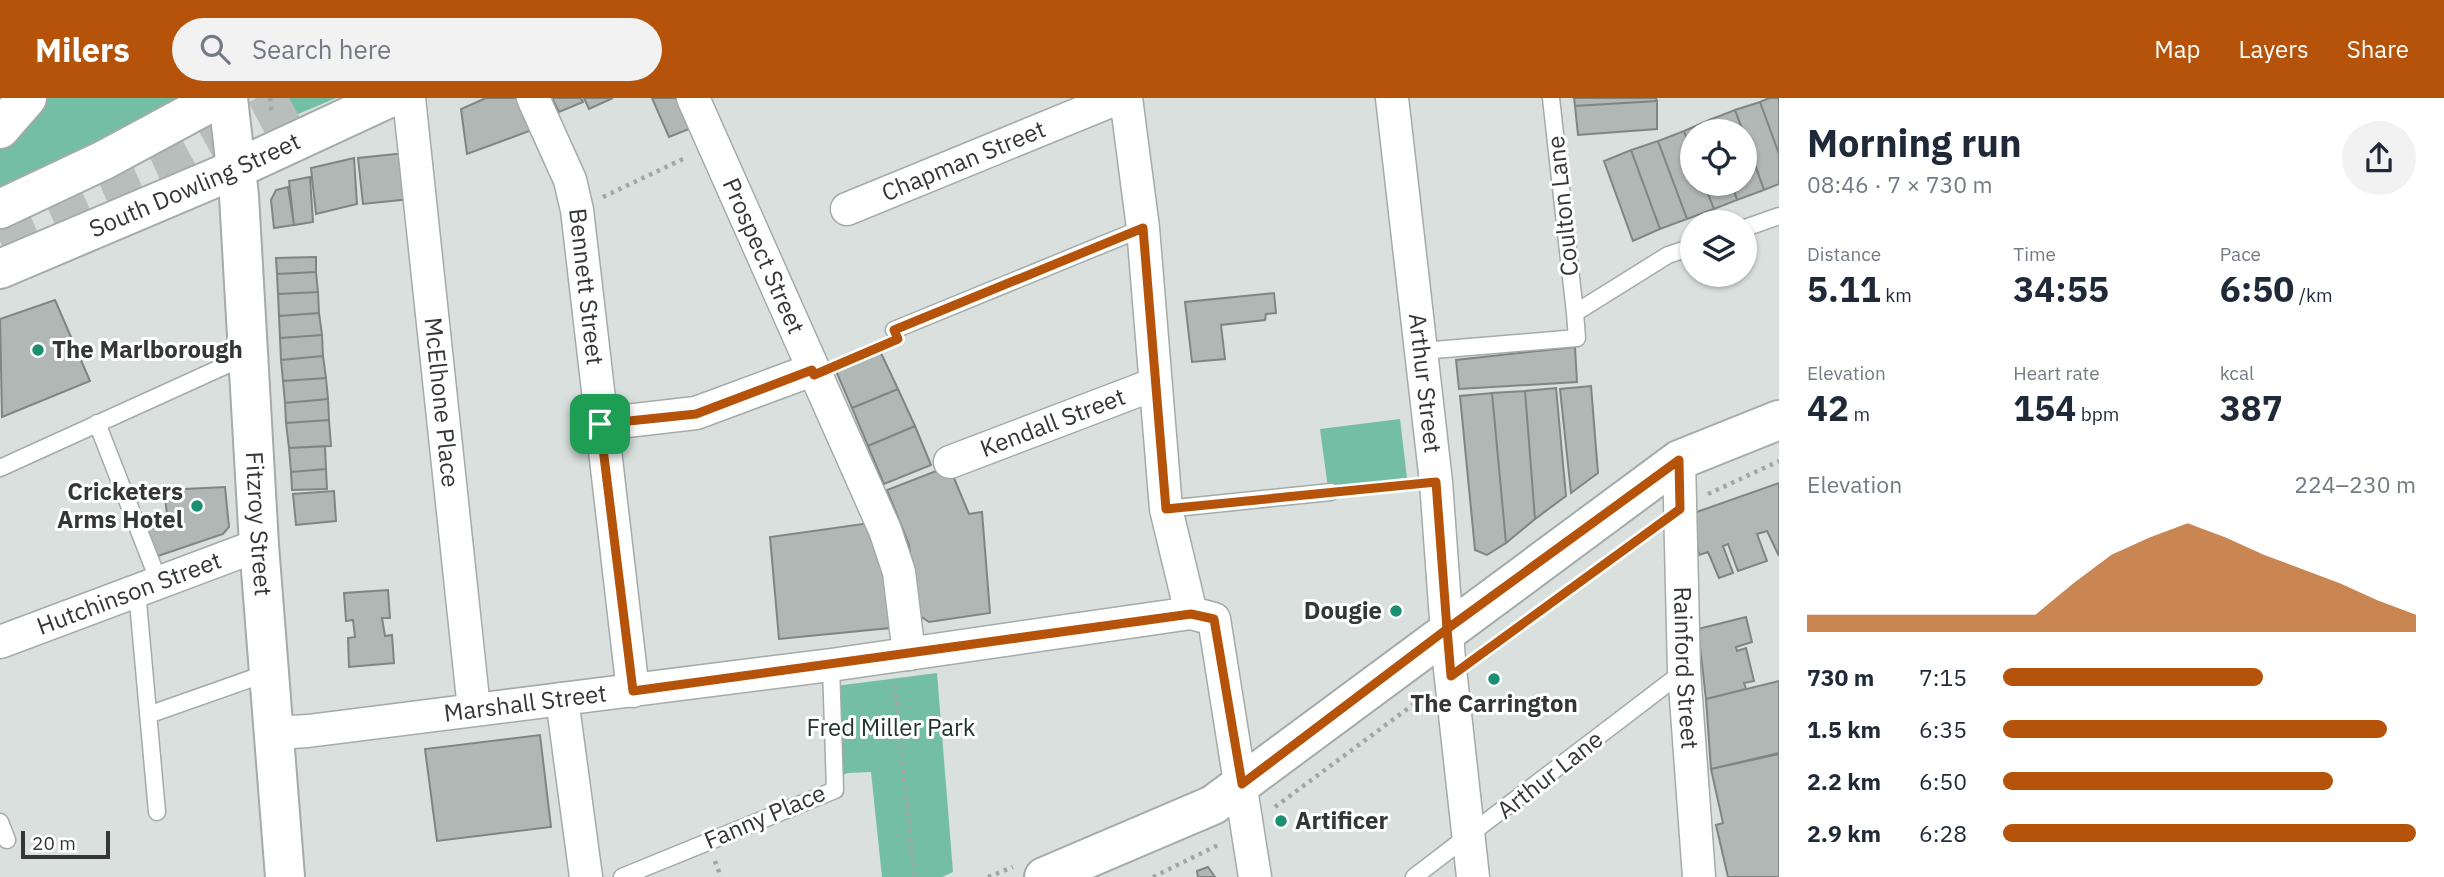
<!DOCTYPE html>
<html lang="en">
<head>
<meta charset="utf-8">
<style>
  body { margin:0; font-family:"IBM Plex Sans",sans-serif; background:#f2f2f3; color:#1f2937; height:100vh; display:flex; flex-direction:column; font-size:26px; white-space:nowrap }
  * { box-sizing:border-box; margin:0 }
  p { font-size:23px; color:#747a83 }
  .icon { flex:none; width:38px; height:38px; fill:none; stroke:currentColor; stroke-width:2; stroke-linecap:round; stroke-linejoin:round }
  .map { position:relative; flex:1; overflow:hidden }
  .sheet { display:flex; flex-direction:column; background:#fff; width:665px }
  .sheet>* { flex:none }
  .fabs { position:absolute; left:1680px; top:21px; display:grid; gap:14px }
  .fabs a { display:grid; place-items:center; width:77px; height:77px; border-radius:50%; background:#fff; box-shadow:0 2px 5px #0004; font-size:35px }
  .scale { position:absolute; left:21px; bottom:18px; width:89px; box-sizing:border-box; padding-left:7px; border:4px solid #353736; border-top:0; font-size:19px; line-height:24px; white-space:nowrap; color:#353736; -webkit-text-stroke:5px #fff; paint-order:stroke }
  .pin { position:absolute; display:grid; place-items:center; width:60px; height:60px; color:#fff; margin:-30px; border-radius:14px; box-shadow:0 4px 10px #0006 }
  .round { display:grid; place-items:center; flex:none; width:74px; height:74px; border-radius:37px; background:#f2f2f3 }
  .head { display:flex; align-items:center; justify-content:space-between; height:119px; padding:0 28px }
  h1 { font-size:38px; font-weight:700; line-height:52px }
  .figures { display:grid; grid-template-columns:repeat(3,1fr); gap:10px; height:119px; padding:7px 28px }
  .figures div { display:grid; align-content:center }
  .figures b { font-size:35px; font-weight:700 }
  .figures small { font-size:19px; font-weight:400 }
  .figures p { font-size:19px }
  .chart { height:196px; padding:14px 28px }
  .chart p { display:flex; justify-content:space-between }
  .chart svg { width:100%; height:126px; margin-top:7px; fill:#b45309; opacity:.7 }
  ul { padding:0 28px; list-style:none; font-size:23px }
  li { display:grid; grid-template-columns:112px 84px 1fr; align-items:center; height:52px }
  li i { height:18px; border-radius:9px; background:#b45309 }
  header { display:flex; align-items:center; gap:42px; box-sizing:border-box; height:98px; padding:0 35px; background:#b45309; color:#fff }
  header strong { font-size:33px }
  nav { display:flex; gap:38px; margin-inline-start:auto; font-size:24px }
  .search { width:490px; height:63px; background:#f2f2f3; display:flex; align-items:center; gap:18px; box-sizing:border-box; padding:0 24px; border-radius:38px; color:#747a83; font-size:26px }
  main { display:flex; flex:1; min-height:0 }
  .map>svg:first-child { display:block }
</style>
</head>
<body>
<header>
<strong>Milers</strong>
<div class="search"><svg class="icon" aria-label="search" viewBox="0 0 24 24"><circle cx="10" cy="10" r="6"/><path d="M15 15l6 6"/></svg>Search here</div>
<nav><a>Map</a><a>Layers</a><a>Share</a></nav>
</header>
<main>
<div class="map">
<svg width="1779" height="779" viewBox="0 0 1779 779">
  <rect width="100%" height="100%" fill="#d9e0dd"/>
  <!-- green -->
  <path fill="#73bea5" d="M 0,0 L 188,0 L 0,92 Z
    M 282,0 L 336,0 L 284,22 Z
    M 1400,321 L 1407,380 L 1328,390 L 1320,331 Z
    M 937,575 L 953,774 L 942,779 L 882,779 L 871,674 L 848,675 L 835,680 L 828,589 Z"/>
  <!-- building -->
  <path fill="#b0b7b5" stroke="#7f8583" stroke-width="2" d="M 486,0 L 520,0 L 532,32 L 467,56 L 461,11 Z
    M 552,0 L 581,0 L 583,4 L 559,14 Z
    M 584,0 L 613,0 L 589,11 Z
    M 652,0 L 676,0 L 689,31 L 669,39 Z
    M 1574,0 L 1656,0 L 1657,3 L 1575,8 Z
    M 1769,0 L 1779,0 L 1779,56 L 1760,4 Z
    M 1657,3 L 1657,31 L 1578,37 L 1575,8 Z
    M 1760,4 L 1779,56 L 1779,86 L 1764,92 L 1735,12 Z
    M 1735,12 L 1743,33 L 1713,33 L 1709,22 Z
    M 1709,22 L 1713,33 L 1692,33 L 1692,56 L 1684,33 Z
    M 1684,33 L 1692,56 L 1692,86 L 1704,86 L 1714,111 L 1687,121 L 1658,43 Z
    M 1745,38 L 1764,92 L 1737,102 L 1732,86 L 1745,86 Z
    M 1658,43 L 1687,121 L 1660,131 L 1631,52 Z
    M 1631,52 L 1660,131 L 1633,143 L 1604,63 Z
    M 405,55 L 410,101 L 363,106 L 358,60 Z
    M 354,60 L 357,106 L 316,116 L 311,70 Z
    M 310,79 L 313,124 L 294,127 L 289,83 Z
    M 1704,86 L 1732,86 L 1737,102 L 1714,111 Z
    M 288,89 L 294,127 L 274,130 L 271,102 L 276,92 Z
    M 316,159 L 316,174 L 277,176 L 276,160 Z
    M 316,174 L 318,194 L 278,196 L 277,176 Z
    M 318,194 L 319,215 L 279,218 L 278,196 Z
    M 1274,195 L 1276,215 L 1266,216 L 1265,222 L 1221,227 L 1225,261 L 1192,264 L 1185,204 Z
    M 55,202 L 90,283 L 2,319 L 0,221 Z
    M 319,215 L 322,237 L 280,240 L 279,218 Z
    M 322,237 L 323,258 L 281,262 L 280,240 Z
    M 1575,249 L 1577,284 L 1459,291 L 1456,262 Z
    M 880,253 L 898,291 L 852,310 L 836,273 Z
    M 323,258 L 326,280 L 283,283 L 281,262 Z
    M 326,280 L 328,301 L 285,305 L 283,283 Z
    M 1591,288 L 1598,375 L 1571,395 L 1560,291 Z
    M 1556,290 L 1566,398 L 1535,421 L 1525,293 Z
    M 898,291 L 915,328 L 868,348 L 852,310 Z
    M 1525,293 L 1535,421 L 1506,445 L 1492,295 Z
    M 1492,295 L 1506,445 L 1487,457 L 1475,452 L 1460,298 Z
    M 328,301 L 329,322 L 286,325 L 285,305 Z
    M 329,322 L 331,348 L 289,350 L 286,325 Z
    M 915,328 L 931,367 L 884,386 L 868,348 Z
    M 325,348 L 326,371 L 291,374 L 289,350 Z
    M 949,368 L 969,416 L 982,414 L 990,515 L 929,524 L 917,516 L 909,447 L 887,392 Z
    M 326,371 L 327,391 L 292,392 L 291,374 Z
    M 1779,385 L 1779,458 L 1767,433 L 1757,436 L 1767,463 L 1738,473 L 1728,446 L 1723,448 L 1733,475 L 1719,480 L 1708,454 L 1699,457 L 1691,416 Z
    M 225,389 L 229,429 L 223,436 L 155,459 L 143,434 L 168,424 L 164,392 Z
    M 334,393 L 336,423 L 296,427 L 293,396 Z
    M 870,425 L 882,457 L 890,530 L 779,541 L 770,439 Z
    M 388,492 L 390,520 L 382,520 L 385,538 L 392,537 L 394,565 L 349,569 L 348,540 L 355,539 L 353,522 L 346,523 L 344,495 Z
    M 1746,519 L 1752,544 L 1736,549 L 1737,553 L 1746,550 L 1754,583 L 1744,585 L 1746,591 L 1706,601 L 1698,531 Z
    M 1779,583 L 1779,655 L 1711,671 L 1706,601 Z
    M 540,637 L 551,729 L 437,743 L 425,651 Z
    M 1779,656 L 1779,779 L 1728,779 L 1716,727 L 1723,725 L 1711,671 Z
    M 1208,769 L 1215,779 L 1198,779 L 1197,773 Z"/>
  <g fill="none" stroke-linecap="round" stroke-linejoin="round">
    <!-- highway-tunnel -->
    <path stroke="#b8bebc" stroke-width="38" stroke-dasharray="38 19" stroke-linecap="butt" d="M 0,143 L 169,69 L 297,0"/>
    <defs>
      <path id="lane" d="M 1551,0 L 1575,215
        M 1745,130 L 1779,118
        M 894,232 L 1143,130
        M 1422,253 L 1577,240 L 1575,215 L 1668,157 L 1692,149
        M 97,325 L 159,484
        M 0,370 L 229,266 L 247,263
        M 1166,411 L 1331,394
        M 137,493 L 157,714
        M 148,617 L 270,574
        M 0,724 L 7,742
        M 622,779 L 835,692 L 831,567
        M 1414,779 L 1684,573"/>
      <g id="street">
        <path id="s1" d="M 409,0 L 474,611"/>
        <path id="s2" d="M 533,0 L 570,82 L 577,112 L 633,593"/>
        <path id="s3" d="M 693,0 L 885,432 L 899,474 L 909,556"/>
        <path d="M 1126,0 L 1143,130 L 1166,411 L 1191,515 L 1214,521 L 1255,779"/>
        <path id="s4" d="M 1392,0 L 1436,384 L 1449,562 L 1473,779"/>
        <path id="s5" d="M 847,111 L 1118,0"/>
        <path d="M 600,326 L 696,315 L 812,272"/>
        <path id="s6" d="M 1679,362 L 1684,573 L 1699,779"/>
        <path id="s7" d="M 950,364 L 1155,286"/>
        <path id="s8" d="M 0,544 L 259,447"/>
        <path d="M 562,601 L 586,779"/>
        <path id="s9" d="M 275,635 L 308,633 L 831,567 L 1191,515"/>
      </g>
      <g id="secondary">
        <path id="s10" d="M 228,0 L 239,98 L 259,447 L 285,779"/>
        <path d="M 1044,779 L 1213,707 L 1679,362 L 1779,322"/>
      </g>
      <g id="primary">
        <path d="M 0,111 L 104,62 L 219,0"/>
        <path id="s11" d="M 0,171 L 236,71 L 389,0"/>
      </g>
      <path id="highway" d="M 0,31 L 27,0"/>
    </defs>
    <!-- lane casing -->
    <use href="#lane" stroke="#a4aba8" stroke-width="19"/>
    <!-- street casing -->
    <use href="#street" stroke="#a4aba8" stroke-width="35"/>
    <!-- secondary casing -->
    <use href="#secondary" stroke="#a4aba8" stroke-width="42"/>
    <!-- primary casing -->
    <use href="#primary" stroke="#a4aba8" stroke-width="42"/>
    <!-- highway casing -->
    <use href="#highway" stroke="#a4aba8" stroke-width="42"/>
    <!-- path -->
    <path stroke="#a1a7a4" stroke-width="4.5" stroke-dasharray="3.5 5" stroke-linecap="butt" d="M 270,0 L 272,16
      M 603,99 L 687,59
      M 844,264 L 881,248
      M 1353,392 L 1407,387
      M 1708,396 L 1779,363
      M 1480,557 L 1650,430
      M 895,587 L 914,779
      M 1275,709 L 1422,600
      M 715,763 L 721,779
      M 988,779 L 1013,769
      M 1153,779 L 1218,747"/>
    <!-- lane -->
    <use href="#lane" stroke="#fff" stroke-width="16"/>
    <!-- street -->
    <use href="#street" stroke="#fff" stroke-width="32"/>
    <!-- secondary -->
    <use href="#secondary" stroke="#fff" stroke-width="38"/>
    <!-- primary -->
    <use href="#primary" stroke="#fff" stroke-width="38"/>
    <!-- highway -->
    <use href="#highway" stroke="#fff" stroke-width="38"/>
  </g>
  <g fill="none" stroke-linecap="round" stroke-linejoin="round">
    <defs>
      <path id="route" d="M 600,326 L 633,593 L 1191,516 L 1214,521 L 1242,686 L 1447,531 L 1451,578 L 1680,411 L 1679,362 L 1447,531 L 1436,384 L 1166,411 L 1143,130 L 894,232 L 898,241 L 814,277 L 812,272 L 696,316 L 600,326"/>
    </defs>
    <!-- route casing -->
    <use href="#route" stroke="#fff" stroke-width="14"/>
    <!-- route -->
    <use href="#route" stroke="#b45309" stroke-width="9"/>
  </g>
  <!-- markers -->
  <g fill="#1a8f71" stroke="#fff" stroke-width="2.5">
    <circle cx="38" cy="252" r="7"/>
    <circle cx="197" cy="408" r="7"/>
    <circle cx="1396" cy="513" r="7"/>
    <circle cx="1494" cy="581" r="7"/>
    <circle cx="1281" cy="723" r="7"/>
  </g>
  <g text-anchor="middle" stroke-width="6" stroke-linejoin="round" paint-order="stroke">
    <!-- street labels -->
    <g font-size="24" fill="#353736" stroke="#fff">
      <text dy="8" stroke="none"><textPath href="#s5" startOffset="126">Chapman Street</textPath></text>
      <text dy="8" stroke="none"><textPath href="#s11" startOffset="212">South Dowling Street</textPath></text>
      <text transform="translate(1563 108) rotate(-96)" y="8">Coulton Lane</text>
      <text dy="8" stroke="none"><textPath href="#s3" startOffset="173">Prospect Street</textPath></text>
      <text dy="8" stroke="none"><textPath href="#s2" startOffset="198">Bennett Street</textPath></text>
      <text dy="8" stroke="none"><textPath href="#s4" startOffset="287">Arthur Street</textPath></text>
      <text dy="8" stroke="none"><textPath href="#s1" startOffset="306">McElhone Place</textPath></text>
      <text dy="8" stroke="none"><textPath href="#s7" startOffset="110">Kendall Street</textPath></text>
      <text dy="8" stroke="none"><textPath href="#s10" startOffset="427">Fitzroy Street</textPath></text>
      <text dy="8" stroke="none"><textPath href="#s8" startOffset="138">Hutchinson Street</textPath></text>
      <text dy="8" stroke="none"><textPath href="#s6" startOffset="208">Rainford Street</textPath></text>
      <text dy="8" stroke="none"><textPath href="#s9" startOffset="252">Marshall Street</textPath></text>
      <text transform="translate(1550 677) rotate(-38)" y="8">Arthur Lane</text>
      <text transform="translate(765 719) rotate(-23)" y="8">Fanny Place</text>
    </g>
    <!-- poi labels -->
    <g font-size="24" font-weight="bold" fill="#353736" stroke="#fff" text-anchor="start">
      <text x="52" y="260">The Marlborough</text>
      <text x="183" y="402" text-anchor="end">Cricketers<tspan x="183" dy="28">Arms Hotel</tspan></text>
      <text x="1382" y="521" text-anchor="end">Dougie</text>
      <text x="1494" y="614" text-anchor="middle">The Carrington</text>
      <text x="1295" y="731">Artificer</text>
    </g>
    <!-- park labels -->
    <g font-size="24" fill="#1e342d" stroke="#fff">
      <text x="891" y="638">Fred Miller Park</text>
    </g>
  </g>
</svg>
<div class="fabs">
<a><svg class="icon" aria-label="locate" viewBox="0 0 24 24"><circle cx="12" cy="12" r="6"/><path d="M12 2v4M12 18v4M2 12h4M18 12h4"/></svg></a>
<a><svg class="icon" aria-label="layers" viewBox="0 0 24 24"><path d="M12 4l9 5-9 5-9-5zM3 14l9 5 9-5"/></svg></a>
</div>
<div class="scale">20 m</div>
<div class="pin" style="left:600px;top:326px;background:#1e9e55"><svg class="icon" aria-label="arrive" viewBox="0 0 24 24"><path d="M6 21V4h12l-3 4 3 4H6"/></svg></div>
</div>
<section class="sheet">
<div class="head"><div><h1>Morning run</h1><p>08:46 · 7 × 730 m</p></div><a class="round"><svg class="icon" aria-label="share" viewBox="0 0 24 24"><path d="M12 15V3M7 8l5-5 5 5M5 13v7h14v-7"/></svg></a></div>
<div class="figures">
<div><p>Distance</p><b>5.11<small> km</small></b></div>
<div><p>Time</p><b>34:55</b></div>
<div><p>Pace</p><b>6:50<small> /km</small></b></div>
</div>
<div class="figures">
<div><p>Elevation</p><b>42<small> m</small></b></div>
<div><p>Heart rate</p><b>154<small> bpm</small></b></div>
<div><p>kcal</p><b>387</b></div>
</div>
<div class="chart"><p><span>Elevation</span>224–230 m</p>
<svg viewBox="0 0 160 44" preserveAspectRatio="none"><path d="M0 44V38L10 38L20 38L30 38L40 38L50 38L60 38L70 27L80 17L90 11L100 6L110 11L120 17L130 22L140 27L150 33L160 38V44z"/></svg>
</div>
<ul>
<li><b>730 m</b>7:15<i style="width:63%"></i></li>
<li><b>1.5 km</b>6:35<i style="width:93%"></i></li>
<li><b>2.2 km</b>6:50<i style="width:80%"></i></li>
<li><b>2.9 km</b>6:28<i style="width:100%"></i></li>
</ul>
</section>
</main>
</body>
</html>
